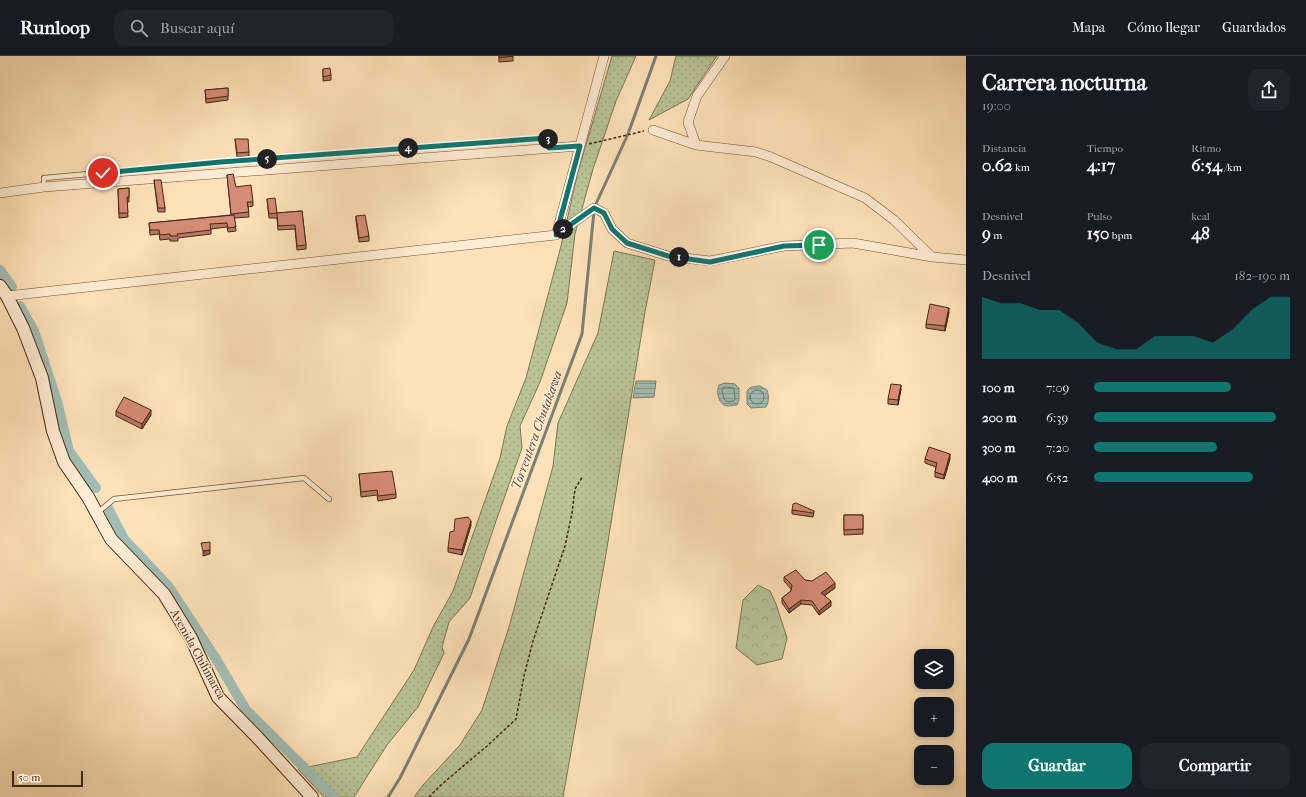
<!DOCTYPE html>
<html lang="es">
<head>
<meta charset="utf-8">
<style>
  body { margin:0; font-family:"IM FELL French Canon",serif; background:#20242c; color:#f1f3f6; height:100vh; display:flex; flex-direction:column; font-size:15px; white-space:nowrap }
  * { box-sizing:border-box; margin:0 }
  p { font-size:13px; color:#9ea1a6 }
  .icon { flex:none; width:22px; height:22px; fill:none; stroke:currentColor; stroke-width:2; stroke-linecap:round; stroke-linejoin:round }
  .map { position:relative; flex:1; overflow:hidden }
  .side { display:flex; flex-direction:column; background:#171b24; width:340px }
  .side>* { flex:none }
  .controls { position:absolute; left:914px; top:593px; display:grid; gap:8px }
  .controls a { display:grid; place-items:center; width:40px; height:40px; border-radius:8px; background:#171b24; box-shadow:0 2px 6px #0003; font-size:20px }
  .scale { position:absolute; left:12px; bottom:10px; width:71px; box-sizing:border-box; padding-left:4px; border:2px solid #442814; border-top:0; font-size:11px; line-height:14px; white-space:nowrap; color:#442814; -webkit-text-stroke:3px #ffecd2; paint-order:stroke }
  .pin { position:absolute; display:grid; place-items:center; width:34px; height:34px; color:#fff; margin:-17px; border:2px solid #fff; border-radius:50%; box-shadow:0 1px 4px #0007 }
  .km { position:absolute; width:20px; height:20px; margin:-10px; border-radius:50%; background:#222; color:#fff; font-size:11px; line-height:20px; text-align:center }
  .round { display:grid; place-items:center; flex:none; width:42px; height:42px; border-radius:12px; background:#20242c }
  .headline { display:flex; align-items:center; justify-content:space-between; height:68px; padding:0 16px }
  h1 { font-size:22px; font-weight:800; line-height:30px }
  .metrics { display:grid; grid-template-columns:repeat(3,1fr); gap:6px; height:68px; padding:4px 16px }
  .metrics div { display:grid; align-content:center }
  .metrics b { font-size:17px; font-weight:800 }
  .metrics small { font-size:11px; font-weight:400 }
  .metrics p { font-size:11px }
  .chart { height:112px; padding:8px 16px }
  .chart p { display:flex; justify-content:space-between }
  .chart svg { width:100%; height:72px; margin-top:4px; fill:#0f766e; opacity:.7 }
  .button { display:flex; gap:8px; margin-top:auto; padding:8px 16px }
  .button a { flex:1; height:46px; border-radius:12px; background:#0f766e; color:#fff; font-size:16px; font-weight:800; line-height:46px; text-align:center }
  .button a+a { background:#20242c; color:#f1f3f6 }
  ul { padding:0 16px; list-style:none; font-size:13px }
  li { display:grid; grid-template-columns:64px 48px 1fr; align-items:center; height:30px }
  li i { height:10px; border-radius:5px; background:#0f766e }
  header { display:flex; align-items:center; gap:24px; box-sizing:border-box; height:56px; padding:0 20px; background:#171b24; border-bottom:1px solid #363941 }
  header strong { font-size:19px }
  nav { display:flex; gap:22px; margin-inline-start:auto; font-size:14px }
  .search { width:280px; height:36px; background:#20242c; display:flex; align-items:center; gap:10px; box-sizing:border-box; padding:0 14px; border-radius:12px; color:#9ea1a6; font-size:15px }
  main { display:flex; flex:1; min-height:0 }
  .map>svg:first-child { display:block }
</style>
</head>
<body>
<header>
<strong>Runloop</strong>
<div class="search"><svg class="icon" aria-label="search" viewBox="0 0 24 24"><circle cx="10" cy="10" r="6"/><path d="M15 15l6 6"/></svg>Buscar aquí</div>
<nav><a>Mapa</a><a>Cómo llegar</a><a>Guardados</a></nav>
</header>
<main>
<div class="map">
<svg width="966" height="741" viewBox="0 0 966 741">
  <defs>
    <pattern id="grass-dots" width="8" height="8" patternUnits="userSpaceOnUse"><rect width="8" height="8" fill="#b9c495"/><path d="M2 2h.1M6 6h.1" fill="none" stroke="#a0a880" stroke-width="1.8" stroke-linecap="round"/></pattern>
    <pattern id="forest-crowns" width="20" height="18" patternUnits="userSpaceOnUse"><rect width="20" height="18" fill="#b9c495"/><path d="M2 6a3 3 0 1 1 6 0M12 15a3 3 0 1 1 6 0" fill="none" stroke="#a0a880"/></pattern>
    <pattern id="water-rules" width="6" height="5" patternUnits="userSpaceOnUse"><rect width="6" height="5" fill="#a1bdb4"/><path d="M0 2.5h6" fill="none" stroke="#859a91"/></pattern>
  </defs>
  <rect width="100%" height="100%" fill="#ffe2b9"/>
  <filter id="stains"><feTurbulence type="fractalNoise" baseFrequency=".005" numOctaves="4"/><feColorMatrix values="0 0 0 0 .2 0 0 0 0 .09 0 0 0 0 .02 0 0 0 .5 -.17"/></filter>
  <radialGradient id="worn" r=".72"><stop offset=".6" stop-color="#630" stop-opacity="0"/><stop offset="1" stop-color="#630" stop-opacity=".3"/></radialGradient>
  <!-- grass -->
  <path fill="url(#grass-dots)" stroke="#7e7654" d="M 612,0 L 636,0 L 616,45 L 593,113 L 575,178 L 567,247 L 540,326 L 520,370 L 522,392 L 496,465 L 470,542 L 449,566 L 442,591 L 444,597 L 418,651 L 387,689 L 354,741 L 324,741 L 298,713 L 357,701 L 414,614 L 433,571 L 453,535 L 500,402 L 507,370 L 526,322 L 561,190 L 578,116 Z
    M 676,0 L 717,0 L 688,43 L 649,64 L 670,25 Z
    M 614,195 L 655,204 L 645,256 L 606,498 L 563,741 L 414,741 L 423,729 L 460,689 L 482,654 L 509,571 L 553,410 L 558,367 L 598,277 Z"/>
  <!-- forest -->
  <path fill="url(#forest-crowns)" stroke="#7e7654" d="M 758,529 L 770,535 L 776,548 L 787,582 L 782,603 L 757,609 L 736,592 L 743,544 Z"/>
  <!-- water -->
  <path fill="url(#water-rules)" stroke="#7c8174" d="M 636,325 L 656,325 L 654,341 L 633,342 Z
    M 725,327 L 735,328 L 739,332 L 739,344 L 737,349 C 734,349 730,350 727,350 C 718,348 716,336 719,329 Z
    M 760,330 L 767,334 C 769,340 769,346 766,351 L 751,352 L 747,348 L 747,335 L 751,331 Z"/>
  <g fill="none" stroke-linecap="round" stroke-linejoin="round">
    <!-- shore -->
    <path stroke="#727264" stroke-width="1" d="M 726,331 L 733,332 L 734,333 L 735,343 L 734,345 L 727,346 L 724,343 L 722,334 L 723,332 Z
      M750 341a7 7 0 1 1 14 0a7 7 0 1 1-14 0Z"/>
    <!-- stream -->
    <path stroke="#7c8174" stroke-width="3" d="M 595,150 L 628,78 L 656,0
      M 388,741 L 400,722 L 469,583 L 582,278 L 594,155"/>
    <!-- canal -->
    <path stroke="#a1bdb4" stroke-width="10" d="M 0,214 L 12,231
      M 20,250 L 34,275 L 57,345 L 69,395 L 96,432
      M 108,452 L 124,483 L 169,531 L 216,603 L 246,654 L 334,741"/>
    <defs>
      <path id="lane" d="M 44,131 L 44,122 L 221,106 L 547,82 L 549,92
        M 97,457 L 114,443 L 304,422 L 329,443"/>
      <path id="street" d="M 653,74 L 696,89 L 756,96 L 771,101 L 865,142 L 894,164 L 932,201
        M 696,89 L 688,66 L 697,40 L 725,0
        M 0,137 L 44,131 L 579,90
        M 556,179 L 604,0
        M 7,240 L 556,179 L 594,152 L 604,157 L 612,173 L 627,187 L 668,200 L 710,205 L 784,190 L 853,187 L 932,201 L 966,204"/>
      <path id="secondary" d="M 0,230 L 7,240 L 23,272 L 42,322 L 53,375 L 64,406 L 88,441 L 111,483 L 164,538 L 191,582 L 218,641 L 258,682 L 312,741"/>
    </defs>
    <!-- lane casing -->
    <use href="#lane" stroke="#73563d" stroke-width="6"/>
    <!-- street casing -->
    <use href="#street" stroke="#73563d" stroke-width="10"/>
    <!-- secondary casing -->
    <use href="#secondary" stroke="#442814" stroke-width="14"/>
    <!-- path -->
    <path stroke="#442814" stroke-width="1.5" stroke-dasharray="3 2" stroke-linecap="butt" d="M 589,88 L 644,75
      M 429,741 L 442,728 L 487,690 L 516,663 L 524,620 L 533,585 L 565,490 L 572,457 L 575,433 L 583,420"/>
    <!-- lane -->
    <use href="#lane" stroke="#ffecd2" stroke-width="4.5"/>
    <!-- street -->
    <use href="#street" stroke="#ffecd2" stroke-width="9"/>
    <!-- secondary -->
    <use href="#secondary" stroke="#ffecd2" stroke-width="12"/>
  </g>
  <!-- wall -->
  <path fill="#b87865" stroke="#442814" d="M 499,0 L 513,0 L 513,5 L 499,6 Z
    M 323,13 L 331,19 L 331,24 L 323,25 Z
    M 228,32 L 228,44 L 206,47 L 205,34 Z
    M 235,83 L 249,96 L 249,100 L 237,101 Z
    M 227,119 L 236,131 L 253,146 L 253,150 L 248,151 L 249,161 L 234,162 L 236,175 L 228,176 L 227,171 L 211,173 L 211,178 L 178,182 L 178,185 L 170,185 L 170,183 L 160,184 L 159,178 L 150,179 L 149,167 L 231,159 Z
    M 154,124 L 165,152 L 165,156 L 158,156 Z
    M 129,132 L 129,146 L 127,146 L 128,161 L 119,162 L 118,133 Z
    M 267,143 L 277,157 L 302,155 L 306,189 L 306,193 L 297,194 L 295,173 L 278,174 L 277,162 L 269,162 Z
    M 356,160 L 369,180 L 369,185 L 359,186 L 356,165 Z
    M 949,256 L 945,275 L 926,272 L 926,268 Z
    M 901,333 L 898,349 L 888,348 L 888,343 Z
    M 116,355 L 151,359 L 142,373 L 116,360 Z
    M 925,403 L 950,403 L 944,423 L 935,421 L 935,416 L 936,411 L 925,407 Z
    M 359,418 L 396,438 L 396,442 L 378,445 L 377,439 L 361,441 Z
    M 792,454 L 814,455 L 813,461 L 792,458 Z
    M 844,459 L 863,459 L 863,478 L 844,479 Z
    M 471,469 L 462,499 L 448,496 L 448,492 Z
    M 784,521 L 805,524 L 835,532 L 824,540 L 831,550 L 819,559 L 812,549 L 801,548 L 789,557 L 782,547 L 782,542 L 791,535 L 791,533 L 784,525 Z"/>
  <!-- shaded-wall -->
  <path fill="#966152" stroke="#442814" d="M 949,252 L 949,256 L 945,275 L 945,270 Z
    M 901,329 L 901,333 L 898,349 L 898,344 Z
    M 151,354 L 151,359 L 142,373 L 142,368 Z
    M 950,398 L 950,403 L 944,423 L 944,419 Z
    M 471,465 L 471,469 L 462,499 L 462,494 Z
    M 210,494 L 210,498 L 203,500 L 203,495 Z
    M 835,527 L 835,532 L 821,542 L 821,537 Z
    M 801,544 L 801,548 L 789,557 L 789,553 Z
    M 831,545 L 831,550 L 819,559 L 819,555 Z"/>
  <!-- building -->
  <path fill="#d68b75" stroke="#442814" d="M 499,0 L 513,0 L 499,2 Z
    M 330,12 L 331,19 L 323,21 L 323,13 Z
    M 228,32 L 228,40 L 206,43 L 205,34 Z
    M 235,83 L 248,83 L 249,96 L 237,97 Z
    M 233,118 L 236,131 L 251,129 L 253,146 L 247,146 L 249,156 L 231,158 L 227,119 Z
    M 154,124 L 161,124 L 165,152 L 158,152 Z
    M 129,132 L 129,141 L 127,141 L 128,157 L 119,157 L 118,133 Z
    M 275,142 L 277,157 L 269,158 L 267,143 Z
    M 302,155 L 306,189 L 297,190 L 295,169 L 278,170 L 277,157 Z
    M 234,159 L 236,171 L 228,172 L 227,167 L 210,168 L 211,174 L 177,178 L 178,180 L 170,180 L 170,178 L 160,179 L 159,174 L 150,174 L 149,167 Z
    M 365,159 L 369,180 L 359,182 L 356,160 Z
    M 930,248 L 949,252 L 945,270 L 926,268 Z
    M 891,328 L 901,329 L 898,344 L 888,343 Z
    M 124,341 L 151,354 L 142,368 L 116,355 Z
    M 929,391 L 950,398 L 944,419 L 935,416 L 937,407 L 925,403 Z
    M 392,415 L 396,438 L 378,440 L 377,434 L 361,436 L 359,418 Z
    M 796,447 L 814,455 L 813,457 L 792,454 L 793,448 Z
    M 844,459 L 863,459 L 863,473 L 844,474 Z
    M 468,461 L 471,465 L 462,494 L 448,492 L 450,476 L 454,475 L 455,463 Z
    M 210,486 L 210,494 L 203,495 L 201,487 Z
    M 796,514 L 805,524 L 812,525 L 826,516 L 835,527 L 821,537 L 831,545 L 819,555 L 812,545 L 801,544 L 789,553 L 782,542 L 791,535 L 792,529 L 784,521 Z"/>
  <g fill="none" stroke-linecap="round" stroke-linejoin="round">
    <defs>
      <path id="route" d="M 103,117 L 221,106 L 547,82 L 549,92 L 580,90 L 556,179 L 594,152 L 604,157 L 612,173 L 627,187 L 668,200 L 710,206 L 784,190 L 819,189"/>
    </defs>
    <!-- route casing -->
    <use href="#route" stroke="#fff" stroke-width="8"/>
    <!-- route -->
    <use href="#route" stroke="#0f766e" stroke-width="5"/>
  </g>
  <g text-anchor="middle" stroke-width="3" stroke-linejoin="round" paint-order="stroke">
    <!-- street labels -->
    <g font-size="12" fill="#442814" stroke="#ffecd2">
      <text transform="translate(198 598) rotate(61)" y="4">Avenida Chilimarca</text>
    </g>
    <!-- water labels -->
    <g font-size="13" font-style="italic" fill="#5b4d3c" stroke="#ffecd2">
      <text transform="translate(536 374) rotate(-70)" y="5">Torrentera Chutakawa</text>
    </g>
  </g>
  <rect width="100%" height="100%" filter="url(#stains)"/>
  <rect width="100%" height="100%" fill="url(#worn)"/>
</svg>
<div class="controls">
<a><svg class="icon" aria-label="layers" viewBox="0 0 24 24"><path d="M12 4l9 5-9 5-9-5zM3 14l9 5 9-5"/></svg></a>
<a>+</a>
<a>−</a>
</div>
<div class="scale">50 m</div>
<div class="pin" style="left:819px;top:189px;background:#1e9e55"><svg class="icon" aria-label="arrive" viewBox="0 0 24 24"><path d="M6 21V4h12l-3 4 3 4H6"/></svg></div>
<div class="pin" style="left:103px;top:117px;background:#d93025"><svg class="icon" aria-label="check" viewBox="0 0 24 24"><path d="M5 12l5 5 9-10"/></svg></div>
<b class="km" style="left:679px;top:201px">1</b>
<b class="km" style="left:563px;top:173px">2</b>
<b class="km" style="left:548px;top:83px">3</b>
<b class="km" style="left:408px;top:92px">4</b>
<b class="km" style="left:267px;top:103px">5</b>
</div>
<section class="side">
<div class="headline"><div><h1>Carrera nocturna</h1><p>19:00</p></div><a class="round"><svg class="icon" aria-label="share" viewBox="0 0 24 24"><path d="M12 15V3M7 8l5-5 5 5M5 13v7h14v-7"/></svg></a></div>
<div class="metrics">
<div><p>Distancia</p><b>0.62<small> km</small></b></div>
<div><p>Tiempo</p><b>4:17</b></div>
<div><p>Ritmo</p><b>6:54<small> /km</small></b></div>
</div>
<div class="metrics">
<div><p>Desnivel</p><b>9<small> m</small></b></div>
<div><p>Pulso</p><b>150<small> bpm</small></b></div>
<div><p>kcal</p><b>48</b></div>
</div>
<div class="chart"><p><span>Desnivel</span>182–190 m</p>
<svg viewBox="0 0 160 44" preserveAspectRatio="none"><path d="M0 44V6L10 10L20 10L30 14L40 14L50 22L60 34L70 38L80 38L90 30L100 30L110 30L120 34L130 26L140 14L150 6L160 6V44z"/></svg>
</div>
<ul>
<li><b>100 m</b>7:09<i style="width:70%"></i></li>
<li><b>200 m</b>6:39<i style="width:93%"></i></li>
<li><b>300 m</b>7:20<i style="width:63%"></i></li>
<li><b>400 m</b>6:52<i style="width:81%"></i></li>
</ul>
<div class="button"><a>Guardar</a><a>Compartir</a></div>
</section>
</main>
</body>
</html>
